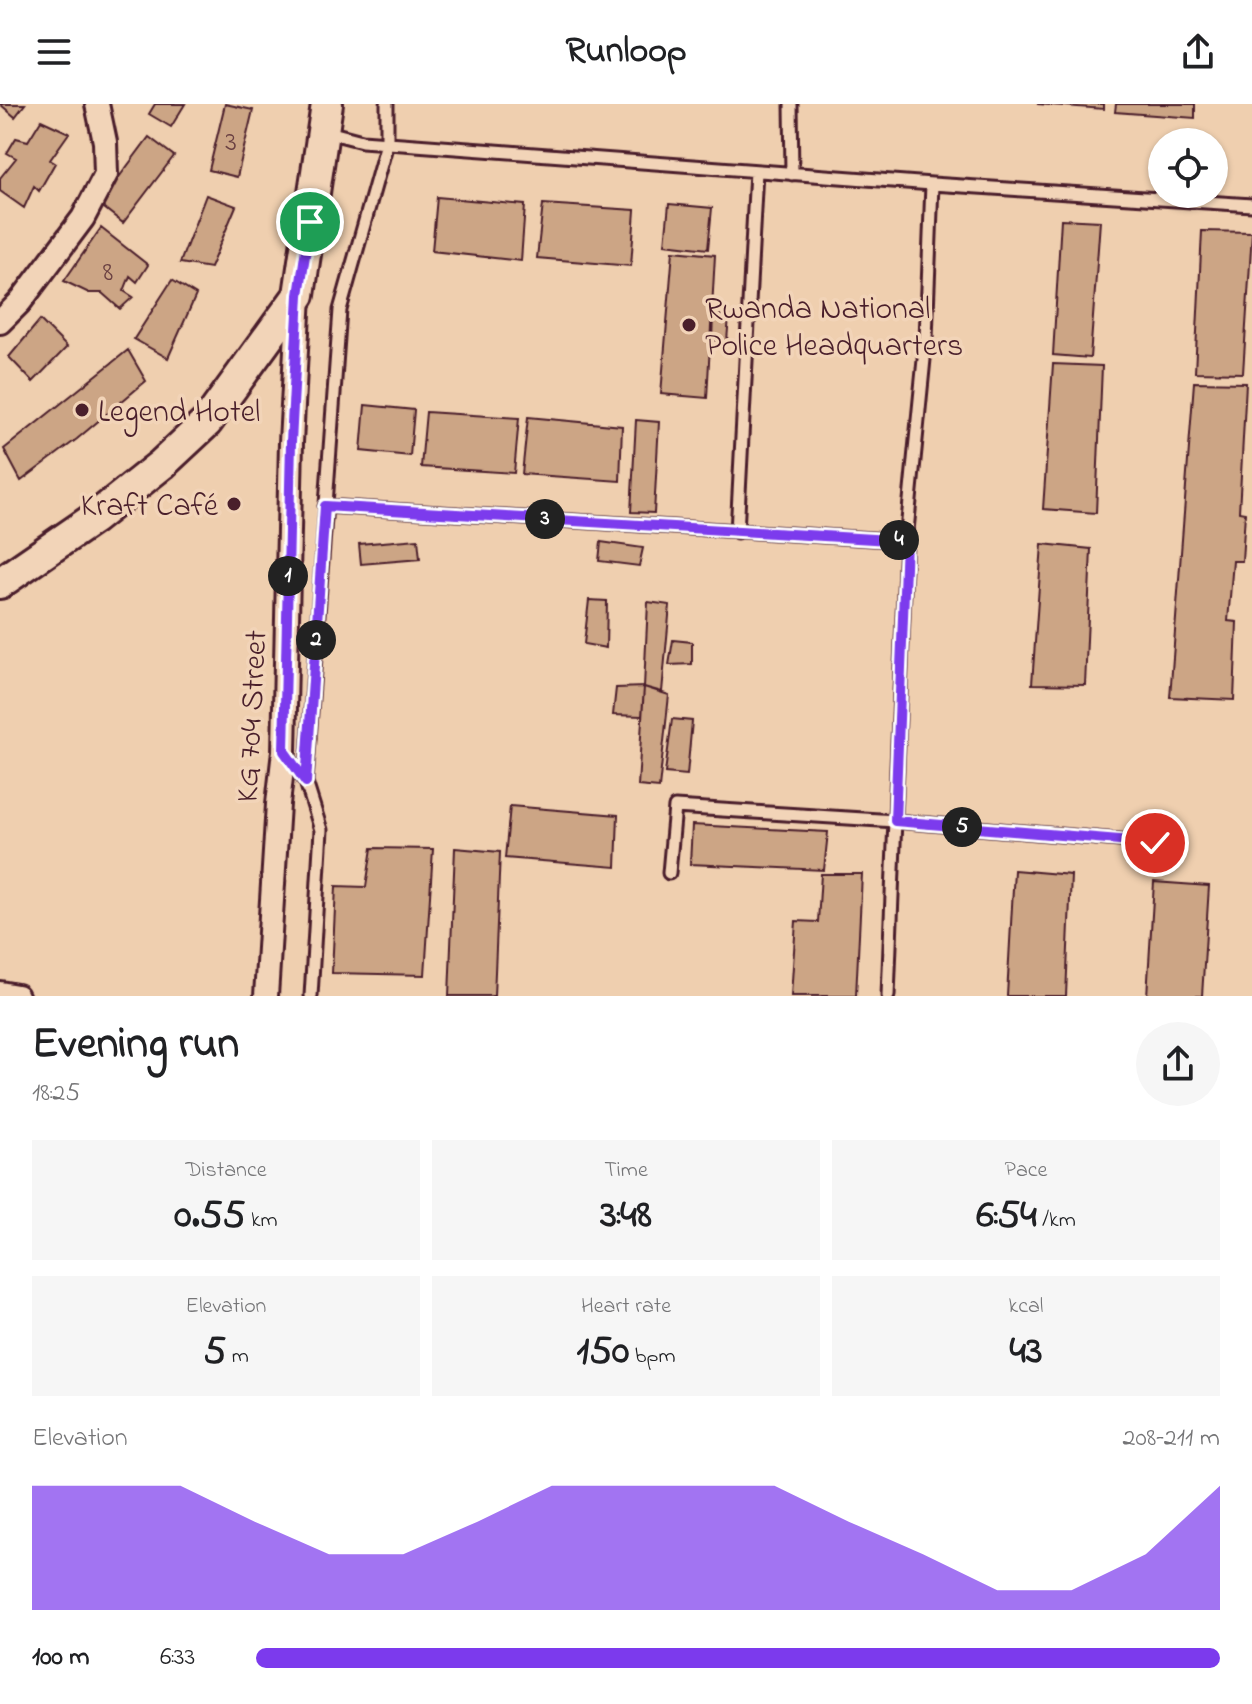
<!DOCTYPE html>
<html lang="en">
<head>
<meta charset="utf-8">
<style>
  body { margin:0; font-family:"Indie Flower",sans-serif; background:#f6f6f6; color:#202124; height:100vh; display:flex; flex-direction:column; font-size:30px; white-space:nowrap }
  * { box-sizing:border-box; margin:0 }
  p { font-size:26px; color:#757577 }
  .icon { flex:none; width:44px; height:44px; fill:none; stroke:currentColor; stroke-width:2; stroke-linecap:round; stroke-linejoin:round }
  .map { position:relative; height:892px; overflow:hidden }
  .drawer { display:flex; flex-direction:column; background:#fff; flex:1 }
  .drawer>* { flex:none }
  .tools { position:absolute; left:1148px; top:24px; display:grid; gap:16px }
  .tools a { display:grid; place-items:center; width:80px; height:80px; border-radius:50%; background:#fff; box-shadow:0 2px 6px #0004; font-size:40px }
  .pin { position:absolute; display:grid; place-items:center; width:68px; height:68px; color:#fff; margin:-34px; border:4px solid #fff; border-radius:50%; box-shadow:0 2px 8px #0007 }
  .km { position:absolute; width:40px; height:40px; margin:-20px; border-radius:50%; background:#222; color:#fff; font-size:22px; line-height:40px; text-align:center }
  .round { display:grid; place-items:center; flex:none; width:84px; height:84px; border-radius:42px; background:#f6f6f6 }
  .headline { display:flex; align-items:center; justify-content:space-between; height:136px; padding:0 32px }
  h1 { font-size:44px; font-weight:700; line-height:60px }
  .figures { display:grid; grid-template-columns:repeat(3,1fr); gap:12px; height:136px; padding:8px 32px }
  .figures div { display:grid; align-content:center; border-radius:0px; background:#f6f6f6; text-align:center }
  .figures b { font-size:40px; font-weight:700 }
  .figures small { font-size:22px; font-weight:400 }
  .figures p { font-size:22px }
  .chart { height:224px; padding:16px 32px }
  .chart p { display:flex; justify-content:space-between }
  .chart svg { width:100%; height:144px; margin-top:8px; fill:#7c3aed; opacity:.7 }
  ul { padding:0 32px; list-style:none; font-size:26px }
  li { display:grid; grid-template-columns:128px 96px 1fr; align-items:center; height:60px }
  li i { height:20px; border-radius:10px; background:#7c3aed }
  header { display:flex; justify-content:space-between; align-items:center; height:104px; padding:0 32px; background:#fff; font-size:36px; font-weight:700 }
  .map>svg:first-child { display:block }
</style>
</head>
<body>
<header><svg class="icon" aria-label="menu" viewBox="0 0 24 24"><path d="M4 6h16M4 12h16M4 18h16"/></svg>Runloop<svg class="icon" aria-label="share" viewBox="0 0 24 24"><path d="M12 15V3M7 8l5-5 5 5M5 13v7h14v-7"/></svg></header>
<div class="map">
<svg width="1252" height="892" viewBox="0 0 1252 892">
  <rect width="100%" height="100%" fill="#efcfaf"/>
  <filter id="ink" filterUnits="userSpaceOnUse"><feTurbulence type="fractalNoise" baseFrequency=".0125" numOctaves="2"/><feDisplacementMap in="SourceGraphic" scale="16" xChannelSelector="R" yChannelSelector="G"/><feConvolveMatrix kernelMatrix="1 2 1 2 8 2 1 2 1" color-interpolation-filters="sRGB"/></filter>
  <g filter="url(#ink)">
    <!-- building -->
    <path fill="#cca585" stroke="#4a1f2b" stroke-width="2" d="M 0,0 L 25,0 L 15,13 Z
      M 155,0 L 185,0 L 171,23 L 149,10 Z
      M 225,0 L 253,6 L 237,73 L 209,66 Z
      M 1037,0 L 1104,0 L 1104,5 Z
      M 1116,0 L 1195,0 L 1195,14 L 1115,8 Z
      M 41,16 L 69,29 L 50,56 L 55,59 L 39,87 L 34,82 L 24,104 L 0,87 L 0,74 L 16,54 L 7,49 L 16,34 L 28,37 Z
      M 149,33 L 174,52 L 123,119 L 99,100 Z
      M 206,91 L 236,102 L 210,164 L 180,159 Z
      M 437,93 L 525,101 L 521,157 L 432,147 Z
      M 543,100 L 635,106 L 631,162 L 537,154 Z
      M 669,100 L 712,104 L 708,145 L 665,140 Z
      M 1061,115 L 1100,117 L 1090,254 L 1053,251 Z
      M 101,124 L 148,161 L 137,178 L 130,172 L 124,187 L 133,193 L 120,205 L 102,189 L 89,189 L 64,177 Z
      M 1202,127 L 1252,128 L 1243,269 L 1195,268 Z
      M 673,147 L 715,151 L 707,294 L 661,290 Z
      M 172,176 L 196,191 L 168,254 L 134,235 Z
      M 713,211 L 729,212 L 727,237 L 712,236 Z
      M 40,216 L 67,243 L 33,278 L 9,253 Z
      M 128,246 L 146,277 L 77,335 L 21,377 L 4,345 Z
      M 1053,260 L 1102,262 L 1096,409 L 1043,405 Z
      M 1194,278 L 1246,279 L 1239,408 L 1245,409 L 1242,457 L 1233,457 L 1228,517 L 1237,518 L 1234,596 L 1170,593 Z
      M 365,301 L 414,306 L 410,352 L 361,347 Z
      M 426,308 L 519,314 L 514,369 L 421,363 Z
      M 528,313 L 622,322 L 620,377 L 522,370 Z
      M 636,316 L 659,318 L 654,409 L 631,408 Z
      M 418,435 L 420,455 L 361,460 L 359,440 Z
      M 601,438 L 643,444 L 639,462 L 599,457 Z
      M 1042,440 L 1091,445 L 1085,581 L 1032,580 Z
      M 589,496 L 607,497 L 606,544 L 584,540 Z
      M 648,498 L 670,501 L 662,588 L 644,583 Z
      M 673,536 L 692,538 L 692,560 L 669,561 Z
      M 644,583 L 669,591 L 659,684 L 638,682 Z
      M 644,583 L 642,612 L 613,611 L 616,584 Z
      M 672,615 L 692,617 L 687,671 L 665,669 Z
      M 510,702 L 618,711 L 616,763 L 505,754 Z
      M 692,721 L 828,728 L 824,766 L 690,760 Z
      M 372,744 L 433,745 L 425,871 L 332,869 L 336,782 L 366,783 Z
      M 455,744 L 500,748 L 494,892 L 449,892 Z
      M 1014,766 L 1071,771 L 1066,892 L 1007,892 Z
      M 821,770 L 862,770 L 856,892 L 791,892 L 796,817 L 818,818 Z
      M 1154,778 L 1209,782 L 1202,892 L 1147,892 Z"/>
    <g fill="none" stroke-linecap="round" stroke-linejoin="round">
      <defs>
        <path id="lane" d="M 791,0 L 792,70
          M 324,27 L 362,37 L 932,80 L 1252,101
          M 325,402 L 906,437
          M 737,428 L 756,67
          M 286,650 L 306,678 L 321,726 L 311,892
          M 306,678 L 340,206 L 387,39 L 387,0
          M 669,769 L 675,703 L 895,717 L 1155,739
          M 888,892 L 906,437 L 926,235 L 932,80"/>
        <path id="street" d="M 0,218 L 20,198 L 83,114 L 106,70 L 105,38 L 97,0
          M 0,889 L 17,892
          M 266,892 L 278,700 L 284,647 L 291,338 L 299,191"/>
        <path id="secondary" d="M 0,479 L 93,415 L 162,360 L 207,318 L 299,191 L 327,0"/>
      </defs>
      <!-- lane casing -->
      <use href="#lane" stroke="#4a1f2b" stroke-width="17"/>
      <!-- street casing -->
      <use href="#street" stroke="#4a1f2b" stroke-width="28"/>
      <!-- secondary casing -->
      <use href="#secondary" stroke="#4a1f2b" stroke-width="36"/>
      <!-- lane -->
      <use href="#lane" stroke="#f2d4b8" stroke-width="11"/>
      <!-- street -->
      <use href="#street" stroke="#f2d4b8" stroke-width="22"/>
      <!-- secondary -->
      <use href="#secondary" stroke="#f2d4b8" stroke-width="30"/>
    </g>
  </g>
  <g fill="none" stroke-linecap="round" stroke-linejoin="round" filter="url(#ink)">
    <defs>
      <path id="route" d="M 310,118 L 299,191 L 291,338 L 284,647 L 306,678 L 325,402 L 906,437 L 895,717 L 1155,739"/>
    </defs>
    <!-- route casing -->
    <use href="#route" stroke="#fff" stroke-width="16"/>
    <!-- route -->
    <use href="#route" stroke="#7c3aed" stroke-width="10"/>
  </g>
  <!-- markers -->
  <g fill="#4a1f2b" stroke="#f2d4b8" stroke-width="3">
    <circle cx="689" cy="221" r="8"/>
    <circle cx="82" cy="306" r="8"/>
    <circle cx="234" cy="400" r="8"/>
  </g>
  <g text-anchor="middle" stroke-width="7" stroke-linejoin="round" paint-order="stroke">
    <!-- number labels -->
    <g font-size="28" fill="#6a4042">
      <text x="231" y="46">3</text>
      <text x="108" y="176">8</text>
    </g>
    <!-- poi labels -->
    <g font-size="32" fill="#4a1f2b" stroke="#f2d4b8" text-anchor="start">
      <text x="705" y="214">Rwanda National<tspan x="705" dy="37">Police Headquarters</tspan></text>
      <text x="98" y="317">Legend Hotel</text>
      <text x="218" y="411" text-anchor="end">Kraft Café</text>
    </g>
    <!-- street labels -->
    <g font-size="32" fill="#4a1f2b" stroke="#f2d4b8">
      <text transform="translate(250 612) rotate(-87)" y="11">KG 704 Street</text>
    </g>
  </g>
</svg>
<div class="tools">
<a><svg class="icon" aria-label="locate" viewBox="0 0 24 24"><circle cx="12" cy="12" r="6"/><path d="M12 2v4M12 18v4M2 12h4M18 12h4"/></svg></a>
</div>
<div class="pin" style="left:310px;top:118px;background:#1e9e55"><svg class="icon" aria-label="arrive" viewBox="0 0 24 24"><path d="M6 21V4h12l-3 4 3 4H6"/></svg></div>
<div class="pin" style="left:1155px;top:739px;background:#d93025"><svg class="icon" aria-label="check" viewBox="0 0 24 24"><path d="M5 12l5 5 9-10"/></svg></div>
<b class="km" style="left:288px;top:472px">1</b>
<b class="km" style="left:316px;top:536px">2</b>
<b class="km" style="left:545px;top:415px">3</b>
<b class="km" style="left:899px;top:436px">4</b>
<b class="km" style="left:962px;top:723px">5</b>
</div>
<section class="drawer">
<div class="headline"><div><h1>Evening run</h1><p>18:25</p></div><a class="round"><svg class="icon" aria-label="share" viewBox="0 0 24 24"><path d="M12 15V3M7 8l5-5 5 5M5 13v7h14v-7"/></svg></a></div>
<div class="figures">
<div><p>Distance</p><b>0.55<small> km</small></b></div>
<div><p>Time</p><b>3:48</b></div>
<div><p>Pace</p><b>6:54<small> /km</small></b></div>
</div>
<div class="figures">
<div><p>Elevation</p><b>5<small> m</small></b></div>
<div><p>Heart rate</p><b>150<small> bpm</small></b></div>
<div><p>kcal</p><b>43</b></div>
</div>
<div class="chart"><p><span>Elevation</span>208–211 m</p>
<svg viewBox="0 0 160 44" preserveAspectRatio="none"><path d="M0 44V6L10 6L20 6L30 17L40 27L50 27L60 17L70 6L80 6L90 6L100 6L110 17L120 27L130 38L140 38L150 27L160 6V44z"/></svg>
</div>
<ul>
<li><b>100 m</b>6:33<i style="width:100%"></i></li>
</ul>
</section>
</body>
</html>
